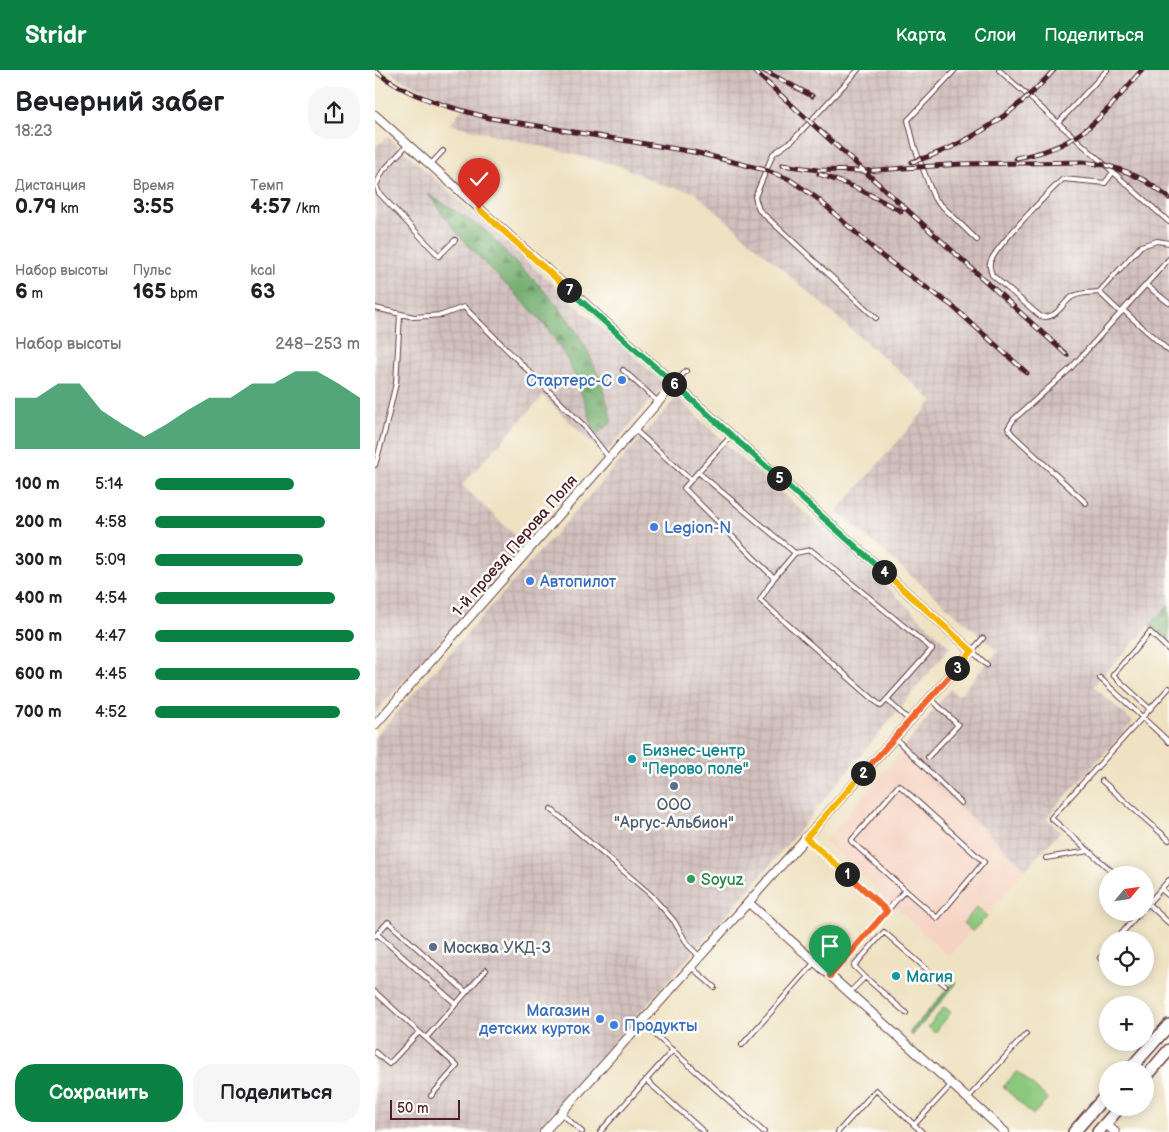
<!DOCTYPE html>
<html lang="ru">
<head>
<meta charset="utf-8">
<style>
  body { margin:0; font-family:"Balsamiq Sans",sans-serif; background:#f6f6f6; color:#202124; height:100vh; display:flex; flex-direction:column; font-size:19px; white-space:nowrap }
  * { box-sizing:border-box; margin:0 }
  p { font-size:16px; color:#757577 }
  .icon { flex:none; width:28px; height:28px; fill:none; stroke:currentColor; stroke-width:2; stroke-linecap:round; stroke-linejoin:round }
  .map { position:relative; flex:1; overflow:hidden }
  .sheet { display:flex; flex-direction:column; background:#fff; width:375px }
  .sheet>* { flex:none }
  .needle { width:32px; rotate:61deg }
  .fabs { position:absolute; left:724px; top:796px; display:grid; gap:10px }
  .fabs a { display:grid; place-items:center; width:55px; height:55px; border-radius:50%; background:#fff; box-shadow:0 2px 12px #0003; font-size:25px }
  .scale { position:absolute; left:15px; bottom:12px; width:70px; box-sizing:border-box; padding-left:5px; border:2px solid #4a1f2b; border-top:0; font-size:14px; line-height:18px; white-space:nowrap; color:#4a1f2b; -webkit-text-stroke:4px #fdfcf7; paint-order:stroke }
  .pin { position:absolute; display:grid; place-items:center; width:42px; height:42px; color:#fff; margin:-51px -21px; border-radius:50% 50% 50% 0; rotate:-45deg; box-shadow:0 0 5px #0007 }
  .pin .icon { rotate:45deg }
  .km { position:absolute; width:25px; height:25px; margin:-12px; border-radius:50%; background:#222; color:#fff; font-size:14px; line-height:25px; text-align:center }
  .round { display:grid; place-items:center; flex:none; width:52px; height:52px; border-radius:20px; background:#f6f6f6 }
  .summary { display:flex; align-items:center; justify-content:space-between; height:85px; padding:0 15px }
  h1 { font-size:28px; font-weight:700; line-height:38px }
  .stats { display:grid; grid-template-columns:repeat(3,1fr); gap:8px; height:85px; padding:5px 15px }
  .stats div { display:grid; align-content:center }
  .stats b { font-size:21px; font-weight:700 }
  .stats small { font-size:14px; font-weight:400 }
  .stats p { font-size:14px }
  .chart { height:140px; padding:10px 15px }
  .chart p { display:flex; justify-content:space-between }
  .chart svg { width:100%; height:90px; margin-top:5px; fill:#0b8043; opacity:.7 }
  .button { display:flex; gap:10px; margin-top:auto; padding:10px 15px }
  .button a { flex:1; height:58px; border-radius:20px; background:#0b8043; color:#fff; font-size:20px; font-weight:700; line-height:58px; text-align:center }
  .button a+a { background:#f6f6f6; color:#202124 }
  ul { padding:0 15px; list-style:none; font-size:16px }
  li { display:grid; grid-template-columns:80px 60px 1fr; align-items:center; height:38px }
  li i { height:12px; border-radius:6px; background:#0b8043 }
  header { display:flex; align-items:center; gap:30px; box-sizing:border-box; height:70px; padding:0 25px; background:#0b8043; color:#fff }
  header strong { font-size:24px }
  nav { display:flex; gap:28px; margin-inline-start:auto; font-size:18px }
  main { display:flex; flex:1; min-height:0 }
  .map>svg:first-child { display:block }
</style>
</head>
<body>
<header>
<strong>Stridr</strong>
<nav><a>Карта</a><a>Слои</a><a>Поделиться</a></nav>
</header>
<main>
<section class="sheet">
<div class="summary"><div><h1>Вечерний забег</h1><p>18:23</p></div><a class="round"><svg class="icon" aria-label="share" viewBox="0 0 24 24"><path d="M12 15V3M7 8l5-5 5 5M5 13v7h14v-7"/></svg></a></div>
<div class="stats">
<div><p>Дистанция</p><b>0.79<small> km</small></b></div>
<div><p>Время</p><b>3:55</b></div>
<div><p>Темп</p><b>4:57<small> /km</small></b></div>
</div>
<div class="stats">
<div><p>Набор высоты</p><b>6<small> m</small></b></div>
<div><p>Пульс</p><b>165<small> bpm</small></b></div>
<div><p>kcal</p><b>63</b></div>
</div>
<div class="chart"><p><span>Набор высоты</span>248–253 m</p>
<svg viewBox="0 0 160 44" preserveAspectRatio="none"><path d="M0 44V19L10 19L20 12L30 12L40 25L50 32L60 38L70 32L80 25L90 19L100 19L110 12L120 12L130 6L140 6L150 12L160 19V44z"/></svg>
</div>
<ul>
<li><b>100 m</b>5:14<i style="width:68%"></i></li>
<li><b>200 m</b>4:58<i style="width:83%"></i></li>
<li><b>300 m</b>5:09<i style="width:72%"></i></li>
<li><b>400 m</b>4:54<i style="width:88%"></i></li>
<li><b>500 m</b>4:47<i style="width:97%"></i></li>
<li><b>600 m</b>4:45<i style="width:100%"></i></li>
<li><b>700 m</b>4:52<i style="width:90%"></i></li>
</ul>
<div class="button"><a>Сохранить</a><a>Поделиться</a></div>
</section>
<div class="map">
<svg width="794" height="1062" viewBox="0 0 794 1062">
  <defs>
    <pattern id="industrial-grid" width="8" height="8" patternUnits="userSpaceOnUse" patternTransform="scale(1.25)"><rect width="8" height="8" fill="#d1c0bd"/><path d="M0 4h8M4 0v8" fill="none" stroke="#b5a5a3"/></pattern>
    <pattern id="grass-tufts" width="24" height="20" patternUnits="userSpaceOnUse" patternTransform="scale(1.25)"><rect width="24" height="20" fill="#8bc77c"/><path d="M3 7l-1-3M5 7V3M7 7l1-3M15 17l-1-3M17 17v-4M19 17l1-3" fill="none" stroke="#79aa6b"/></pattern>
    <pattern id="forest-firs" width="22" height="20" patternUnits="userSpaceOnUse" patternTransform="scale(1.25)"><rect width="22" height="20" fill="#70ac6c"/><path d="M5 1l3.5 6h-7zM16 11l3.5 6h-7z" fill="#5e8b59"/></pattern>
  </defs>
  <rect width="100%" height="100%" fill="#fdfcf7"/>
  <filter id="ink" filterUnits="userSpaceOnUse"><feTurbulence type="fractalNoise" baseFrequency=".02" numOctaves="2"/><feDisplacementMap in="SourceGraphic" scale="10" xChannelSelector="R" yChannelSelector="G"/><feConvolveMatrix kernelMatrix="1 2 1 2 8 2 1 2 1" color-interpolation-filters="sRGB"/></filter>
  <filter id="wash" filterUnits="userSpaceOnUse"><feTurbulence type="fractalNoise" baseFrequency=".0096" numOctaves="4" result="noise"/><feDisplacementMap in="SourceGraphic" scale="20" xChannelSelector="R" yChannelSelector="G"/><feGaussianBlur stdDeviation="1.12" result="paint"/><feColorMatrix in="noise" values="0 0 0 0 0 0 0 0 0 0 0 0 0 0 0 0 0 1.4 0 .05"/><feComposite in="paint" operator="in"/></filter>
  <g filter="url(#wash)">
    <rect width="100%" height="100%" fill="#efe2c2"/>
    <!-- built -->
    <path fill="#f5d3c2" d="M 526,682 L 651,799 L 574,887 L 450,771 Z"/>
    <!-- industrial -->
    <path fill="url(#industrial-grid)" d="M 14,0 L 794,0 L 794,535 L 718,616 L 758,652 L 671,748 L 685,762 L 651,799 L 526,682 L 575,619 L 583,626 L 623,581 L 462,441 L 558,331 L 319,122 L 286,115 L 246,96 L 75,54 L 89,37 L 23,8 Z
      M 13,67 L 286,311 L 287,317 L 229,385 L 168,326 L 87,415 L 150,475 L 0,643 L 0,77 Z
      M 302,327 L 362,385 L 469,476 L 575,577 L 397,793 L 159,1062 L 0,1062 L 0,667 Z"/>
    <!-- grass -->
    <path fill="url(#grass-tufts)" stroke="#6a7354" d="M 569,937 L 576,942 L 560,963 L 553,957 Z"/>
    <!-- forest -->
    <path fill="url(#forest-firs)" stroke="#5d664c" d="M 53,124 C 71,135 90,146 108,159 C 119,167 127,179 137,189 C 193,241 220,277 237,352 L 221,365 C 210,335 202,304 185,277 C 162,240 134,220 106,189 C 86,169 69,146 53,124 Z
      M 794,535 L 794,573 L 775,555 Z
      M 579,911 L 582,913 L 537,966 L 534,963 Z"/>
    <!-- garden -->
    <path fill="#8bc77c" stroke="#6a7354" d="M 602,837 L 612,846 L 598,862 L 588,853 Z
      M 642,1001 L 673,1029 L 658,1045 L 628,1017 Z"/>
  </g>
  <g filter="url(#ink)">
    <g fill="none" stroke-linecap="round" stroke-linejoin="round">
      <defs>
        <path id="service" d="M 483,0 L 418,70 L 398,84 L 380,127 L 384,140 L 501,248
          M 580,0 L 533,50 L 540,78 L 559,128 L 602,170
          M 624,0 L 794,152
          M 683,53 L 732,0
          M 32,75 L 8,101 L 1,115 L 4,123 L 64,186 L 80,170
          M 55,95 L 68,81
          M 771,215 L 794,233
          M 724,222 C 715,223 705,222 697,227 C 686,234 681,251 665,246 L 617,205 C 616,201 614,197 615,193 C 619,178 674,122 688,109 L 730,113 L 738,102
          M 0,238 L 39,247 L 67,245 L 89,237 L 209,356 L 234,388
          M 748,240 L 794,281
          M 746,243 L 724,222 L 766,176 L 782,171 L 794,173
          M 248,300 L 283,332
          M 299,314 L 311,301
          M 260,360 L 316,410
          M 0,395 L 9,364 L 21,313 L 25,244
          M 323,402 L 309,418 L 399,508 L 420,483 L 323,402 L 357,365
          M 711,433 L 637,364 L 633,358 L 639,349 L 695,299 L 794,189
          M 399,508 L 385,530 L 506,636 L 557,579 L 436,480 L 420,483
          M 608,568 L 597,581 L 612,595
          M 725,608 L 794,672
          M 512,630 L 534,650
          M 775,639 L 738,605 L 775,562 L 794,580
          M 520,668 L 586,733
          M 553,687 L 583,655 L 555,628
          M 727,711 L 794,770
          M 176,739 L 275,824 L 299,851 L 313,875 L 325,887
          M 431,768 L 512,841 L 455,905
          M 714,781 L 676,748 L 794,618
          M 671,788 L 714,781 L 741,805
          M 794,810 L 786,819 L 794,826
          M 770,831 L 794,853
          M 770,837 L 786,819
          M 512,841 L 530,820 L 562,848 L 609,792 L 524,715 L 476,771 L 530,820
          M 2,864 L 81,934
          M 0,866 L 13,852 L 91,922
          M 741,870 L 765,842
          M 725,888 L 732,880
          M 316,897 L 339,917
          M 490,907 L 479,896 L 509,862 L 570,915
          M 0,922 L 44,962
          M 474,923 L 490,907 L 531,943
          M 267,953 L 389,1062
          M 367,975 L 440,892
          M 0,982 L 14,994 L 44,962 L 51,968
          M 271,1010 L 329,1062
          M 56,1026 L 82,996 L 51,968 L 111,900
          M 593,1028 L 651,964
          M 186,1043 L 207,1062
          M 539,1055 L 577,1014
          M 225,1062 L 298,980
          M 463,1062 L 501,1020 L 547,1062"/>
        <path id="minor" d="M 0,45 L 597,581 L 169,1062
          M 0,655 L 299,314
          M 374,833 L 630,1062
          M 730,1053 L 740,1062"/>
        <path id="secondary" d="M 754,1000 L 794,955
          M 770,1008 L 794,980
          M 699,1062 L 732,1024
          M 723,1062 L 744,1038"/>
      </defs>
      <!-- service casing -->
      <use href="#service" stroke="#633c42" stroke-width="6"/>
      <!-- minor casing -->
      <use href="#minor" stroke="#633c42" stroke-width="10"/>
      <!-- secondary casing -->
      <use href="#secondary" stroke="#633c42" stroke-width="14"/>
      <!-- service -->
      <use href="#service" stroke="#fff" stroke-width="4"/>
      <!-- minor -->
      <use href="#minor" stroke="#fff" stroke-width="8"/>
      <!-- secondary -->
      <use href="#secondary" stroke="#fff" stroke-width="11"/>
      <defs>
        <path id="rail" d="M 378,0 L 692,285
          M 388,0 L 437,26
          M 0,1 C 33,27 76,38 115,48 L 319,82 L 390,100 L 414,109 L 443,129 L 508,187 L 576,235 L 652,303
          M 641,88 C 707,77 726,47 767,0
          M 537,92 C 592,76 641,43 679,0
          M 407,95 L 443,100 L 488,101 L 586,94 L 708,92 L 730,95 L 752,102 L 771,111 L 794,128
          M 444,104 L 482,118 L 526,141"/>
      </defs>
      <!-- rail casing -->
      <use href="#rail" stroke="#4a1f2b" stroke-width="5"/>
      <!-- rail -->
      <use href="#rail" stroke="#fdfcf7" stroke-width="3" stroke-dasharray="9" stroke-linecap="butt"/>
    </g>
  </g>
  <g fill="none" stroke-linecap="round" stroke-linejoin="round" filter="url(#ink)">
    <defs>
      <path id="split-1" d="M 455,906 L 512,841 L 472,804"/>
      <path id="split-2" d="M 472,804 L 431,768 L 488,703"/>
      <path id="split-3" d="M 488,703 L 582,598"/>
      <path id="split-4" d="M 509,502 L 597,581 L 582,598"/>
      <path id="split-5" d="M 404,408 L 509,502"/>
      <path id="split-6" d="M 299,314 L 404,408"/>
      <path id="split-7" d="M 194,220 L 299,314"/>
      <path id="split-8" d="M 104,139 L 194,220"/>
    </defs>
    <!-- split-1 casing -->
    <use href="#split-1" stroke="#fff" stroke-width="10"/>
    <!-- split-2 casing -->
    <use href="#split-2" stroke="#fff" stroke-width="10"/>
    <!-- split-3 casing -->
    <use href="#split-3" stroke="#fff" stroke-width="10"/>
    <!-- split-4 casing -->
    <use href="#split-4" stroke="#fff" stroke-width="10"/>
    <!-- split-5 casing -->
    <use href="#split-5" stroke="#fff" stroke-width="10"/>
    <!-- split-6 casing -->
    <use href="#split-6" stroke="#fff" stroke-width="10"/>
    <!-- split-7 casing -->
    <use href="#split-7" stroke="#fff" stroke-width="10"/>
    <!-- split-8 casing -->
    <use href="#split-8" stroke="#fff" stroke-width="10"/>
    <!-- split-1 -->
    <use href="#split-1" stroke="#f0652b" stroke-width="6"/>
    <!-- split-2 -->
    <use href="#split-2" stroke="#f5b400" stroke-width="6"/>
    <!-- split-3 -->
    <use href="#split-3" stroke="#f0652b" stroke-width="6"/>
    <!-- split-4 -->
    <use href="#split-4" stroke="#f5b400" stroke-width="6"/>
    <!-- split-5 -->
    <use href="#split-5" stroke="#22a559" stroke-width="6"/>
    <!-- split-6 -->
    <use href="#split-6" stroke="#22a559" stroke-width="6"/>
    <!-- split-7 -->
    <use href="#split-7" stroke="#22a559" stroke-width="6"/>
    <!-- split-8 -->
    <use href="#split-8" stroke="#f5b400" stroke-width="6"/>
  </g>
  <!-- markers -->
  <g fill="#3f7fe0" stroke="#fdfcf7" stroke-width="2">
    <circle cx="247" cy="310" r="5"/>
    <circle cx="279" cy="457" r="5"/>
    <circle cx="155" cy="511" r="5"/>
    <circle cx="225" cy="949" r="5"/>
    <circle cx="239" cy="955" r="5"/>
  </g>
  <g fill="#0f9aa8" stroke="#fdfcf7" stroke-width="2">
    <circle cx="257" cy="689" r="5"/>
    <circle cx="521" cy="906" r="5"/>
  </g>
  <g fill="#5c6f8a" stroke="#fdfcf7" stroke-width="2">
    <circle cx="299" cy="716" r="5"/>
    <circle cx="58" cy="877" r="5"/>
  </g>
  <circle fill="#2e9e5b" stroke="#fdfcf7" stroke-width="2" cx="316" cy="809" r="5"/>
  <g text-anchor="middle" stroke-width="5" stroke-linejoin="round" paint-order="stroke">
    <!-- shop labels -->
    <g font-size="16" fill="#366cbe" stroke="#fdfcf7" text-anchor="start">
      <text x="237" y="316" text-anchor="end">Стартерс-С</text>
      <text x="289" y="463">Legion-N</text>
      <text x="165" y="517">Автопилот</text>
      <text x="215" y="946" text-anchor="end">Магазин<tspan x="215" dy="18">детских курток</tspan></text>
      <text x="249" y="961">Продукты</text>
    </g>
    <!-- street labels -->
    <g font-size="16" fill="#4a1f2b" stroke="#fdfcf7">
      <text transform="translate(139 475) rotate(-49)" y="6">1-й проезд Перова Поля</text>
    </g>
    <!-- culture labels -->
    <g font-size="16" fill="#0d838f" stroke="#fdfcf7" text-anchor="start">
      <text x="267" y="686">Бизнес-центр<tspan x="267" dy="18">"Перово поле"</tspan></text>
      <text x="531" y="912">Магия</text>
    </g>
    <!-- service labels -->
    <g font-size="16" fill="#4e5e75" stroke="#fdfcf7">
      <text x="299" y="740">ООО<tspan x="299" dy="18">"Аргус-Альбион"</tspan></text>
      <text x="68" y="883" text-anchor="start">Москва УКД-3</text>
    </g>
    <!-- leisure labels -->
    <g font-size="16" fill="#27864d" stroke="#fdfcf7" text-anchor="start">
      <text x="326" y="815">Soyuz</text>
    </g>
  </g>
</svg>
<div class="fabs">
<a><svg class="needle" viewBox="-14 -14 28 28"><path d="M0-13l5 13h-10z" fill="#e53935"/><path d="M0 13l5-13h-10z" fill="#757577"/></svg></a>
<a><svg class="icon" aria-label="locate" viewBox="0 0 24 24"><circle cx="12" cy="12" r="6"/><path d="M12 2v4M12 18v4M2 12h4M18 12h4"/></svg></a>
<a>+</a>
<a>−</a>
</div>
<div class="scale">50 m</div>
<div class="pin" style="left:455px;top:906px;background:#1e9e55"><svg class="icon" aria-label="arrive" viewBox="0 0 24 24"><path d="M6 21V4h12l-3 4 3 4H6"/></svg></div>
<div class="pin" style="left:104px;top:139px;background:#d93025"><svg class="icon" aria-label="check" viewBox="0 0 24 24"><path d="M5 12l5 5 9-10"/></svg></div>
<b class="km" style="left:472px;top:804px">1</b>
<b class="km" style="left:488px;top:703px">2</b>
<b class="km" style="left:582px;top:598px">3</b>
<b class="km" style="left:509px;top:502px">4</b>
<b class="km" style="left:404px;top:408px">5</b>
<b class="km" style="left:299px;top:314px">6</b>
<b class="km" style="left:194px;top:220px">7</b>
</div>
</main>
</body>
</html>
